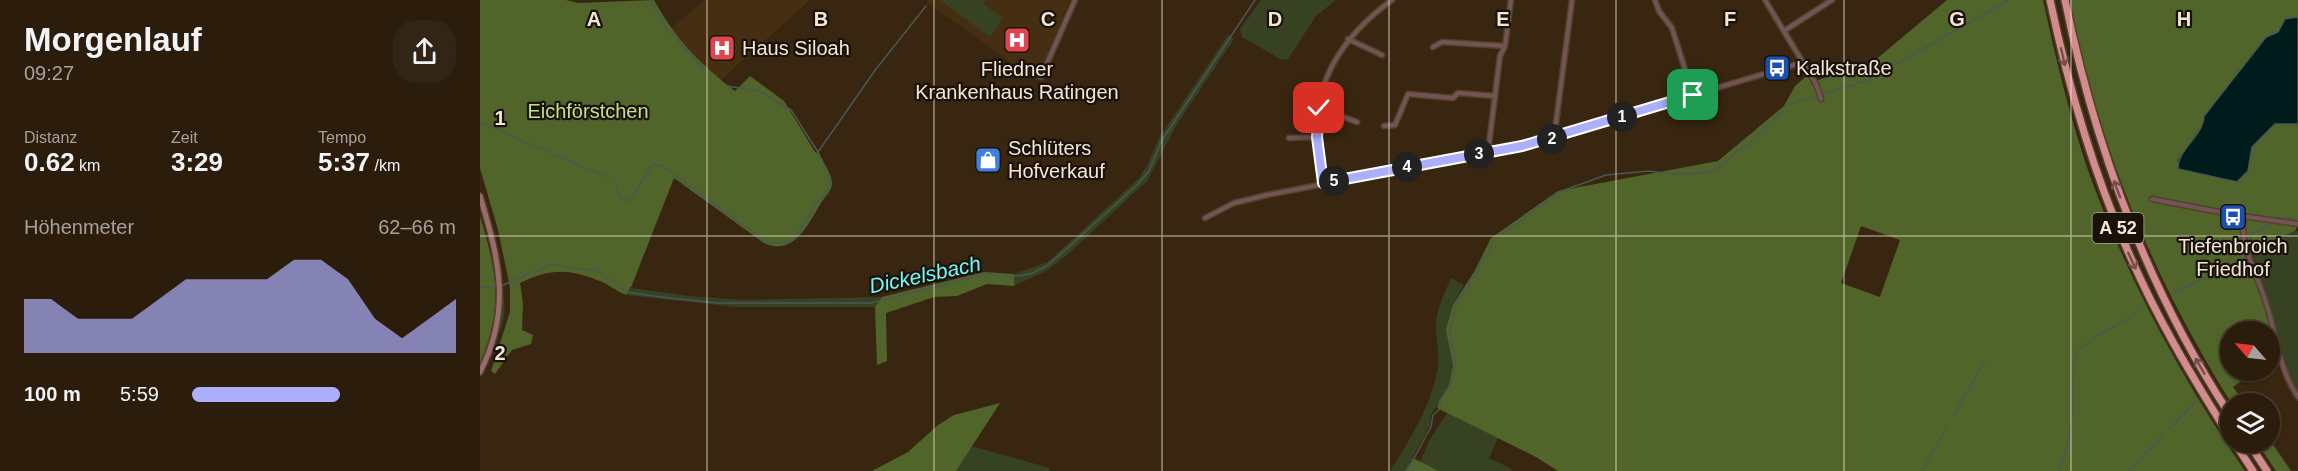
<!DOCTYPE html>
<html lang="de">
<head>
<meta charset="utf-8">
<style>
  body { margin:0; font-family:Arial,sans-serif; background:#332515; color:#f1f3f6; height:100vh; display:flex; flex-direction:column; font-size:22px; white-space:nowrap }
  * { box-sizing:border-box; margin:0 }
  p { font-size:20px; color:#a6a19d }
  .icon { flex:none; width:33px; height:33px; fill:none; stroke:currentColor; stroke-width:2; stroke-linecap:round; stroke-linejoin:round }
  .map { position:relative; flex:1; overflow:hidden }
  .panel { display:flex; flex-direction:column; background:#2b1c0c; width:480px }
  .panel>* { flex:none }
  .needle { width:39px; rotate:298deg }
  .tools { position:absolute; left:1740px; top:321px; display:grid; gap:12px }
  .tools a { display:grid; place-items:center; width:60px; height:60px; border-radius:50%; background:#2b1c0c; box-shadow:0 2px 4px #0004,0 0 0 2px #473a2d; font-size:30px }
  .pin { position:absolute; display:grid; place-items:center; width:51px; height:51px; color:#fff; margin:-26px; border-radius:12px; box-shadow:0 3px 9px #0006 }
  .km { position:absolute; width:30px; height:30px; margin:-15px; border-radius:50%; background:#222; color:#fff; font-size:16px; line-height:30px; text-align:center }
  .round { display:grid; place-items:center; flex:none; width:63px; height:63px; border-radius:24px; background:#332515 }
  .headline { display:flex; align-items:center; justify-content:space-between; height:102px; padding:0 24px }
  h1 { font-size:33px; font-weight:800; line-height:45px }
  .metrics { display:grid; grid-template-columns:repeat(3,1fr); gap:9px; height:102px; padding:6px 24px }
  .metrics div { display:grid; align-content:center }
  .metrics b { font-size:26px; font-weight:800 }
  .metrics small { font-size:16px; font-weight:400 }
  .metrics p { font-size:16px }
  .chart { height:168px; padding:12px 24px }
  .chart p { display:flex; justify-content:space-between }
  .chart svg { width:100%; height:108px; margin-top:6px; fill:#acaffb; opacity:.7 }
  ul { padding:0 24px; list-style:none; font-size:20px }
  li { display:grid; grid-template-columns:96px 72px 1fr; align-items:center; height:45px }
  li i { height:15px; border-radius:8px; background:#acaffb }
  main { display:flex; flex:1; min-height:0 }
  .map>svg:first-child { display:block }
</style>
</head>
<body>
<main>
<section class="panel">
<div class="headline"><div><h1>Morgenlauf</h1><p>09:27</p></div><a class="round"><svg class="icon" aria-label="share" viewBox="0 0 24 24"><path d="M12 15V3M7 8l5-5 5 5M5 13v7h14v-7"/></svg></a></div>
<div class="metrics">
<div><p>Distanz</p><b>0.62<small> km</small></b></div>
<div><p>Zeit</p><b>3:29</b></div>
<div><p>Tempo</p><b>5:37<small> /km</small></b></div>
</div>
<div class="chart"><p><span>Höhenmeter</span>62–66 m</p>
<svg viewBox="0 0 160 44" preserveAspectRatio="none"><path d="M0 44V22L10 22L20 30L30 30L40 30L50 22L60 14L70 14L80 14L90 14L100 6L110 6L120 14L130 30L140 38L150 30L160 22V44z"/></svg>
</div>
<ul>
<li><b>100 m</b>5:59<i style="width:56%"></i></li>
</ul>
</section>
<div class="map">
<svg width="1818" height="471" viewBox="0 0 1818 471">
  <rect width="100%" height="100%" fill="#392610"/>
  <!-- built -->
  <path fill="#452e11" d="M 225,0 L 330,0 L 241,80 L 224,67 L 190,29 Z
    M 449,0 L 590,0 L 556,81 L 447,2 Z"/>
  <!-- green -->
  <path fill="#374223" d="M 460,0 L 505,0 L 503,4 L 523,18 L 510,37 Z
    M 781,0 L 856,0 L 836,16 L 808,59 L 802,60 L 762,37 L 760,29 Z
    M 748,35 L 754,39 L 697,124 L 667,181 L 587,255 L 566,271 L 534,286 L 534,274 L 568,262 L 658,179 L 668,164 L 679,138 Z
    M 1815,231 L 1818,231 L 1818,393 L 1803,365 L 1789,306 L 1771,249 Z
    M 0,268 L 16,271 C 33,317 23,327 0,367 Z
    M 971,278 L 984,285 L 973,305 L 970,317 L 973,365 L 969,385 L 951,415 L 950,426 L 925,471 L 910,471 C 930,440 952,404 958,367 C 960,355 956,342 956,330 C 955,311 964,295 971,278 Z
    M 151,288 L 209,296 L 263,300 L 402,297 L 395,307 L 257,307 L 146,295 Z
    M 967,413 L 1018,438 L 1009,458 L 1032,469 L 1031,471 L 959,471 L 940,462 L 950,439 Z
    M 491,446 L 570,468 L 569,471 L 476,471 Z"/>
  <!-- forest -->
  <path fill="#516429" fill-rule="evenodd" d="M 0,0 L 86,0 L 98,3 L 174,0 C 197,41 218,62 255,91 L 270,76 L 304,101 L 335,152 L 338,153 C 343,162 352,174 352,183 C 352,191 345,196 341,203 C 328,224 314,257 284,243 L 194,178 L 152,285 L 146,295 C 136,291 127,283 117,280 C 88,268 68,269 40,283 L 43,303 L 42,330 L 53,335 L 51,344 L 32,350 L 15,374 L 11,371 L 30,312 L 30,287 L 18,230 L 0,168 Z
    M 1467,0 L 1563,0 C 1576,59 1590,119 1610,176 C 1649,282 1702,379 1765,471 L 1078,471 L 1056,457 L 957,408 L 959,401 L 969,385 L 973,365 L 966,330 L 973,305 L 994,272 L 1011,238 L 1078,191 L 1238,161 L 1304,106 L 1315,86 L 1328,75 L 1332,85 L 1338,80 L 1394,61 ZM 1381,226 L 1420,240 L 1400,297 L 1361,283 Z
    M 1589,0 L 1818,0 L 1818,17 L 1805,19 L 1798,32 L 1786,37 L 1724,116 L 1723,124 L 1697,161 L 1768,171 L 1772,147 L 1795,124 L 1818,124 L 1818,225 L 1815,231 L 1765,252 L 1785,306 L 1797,355 L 1790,360 L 1790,332 L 1750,332 L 1750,370 L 1775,371 L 1753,387 L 1765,403 L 1752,403 L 1745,393 C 1667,265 1620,146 1589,0 Z
    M 0,216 C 17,273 24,306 0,363 Z
    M 504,272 L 534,274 L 534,286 L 507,284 L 477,296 L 454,297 L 406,313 L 407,361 L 397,365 L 395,307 L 402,297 Z
    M 520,403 L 476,471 L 392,471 L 428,452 L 458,425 L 474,415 Z
    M 1790,440 L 1811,471 L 1796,471 L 1777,443 L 1790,442 Z
    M 933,458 L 959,471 L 925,471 Z"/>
  <!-- water -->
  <path fill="#001b1c" stroke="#495855" stroke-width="1.5" d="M 1818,17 L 1818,124 L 1795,124 L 1772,147 L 1768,171 L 1757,182 L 1698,169 C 1697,149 1723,137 1724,116 L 1786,37 L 1798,32 L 1805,19 Z"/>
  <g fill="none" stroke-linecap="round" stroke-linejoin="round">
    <!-- stream -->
    <path stroke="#495855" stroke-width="1.5" d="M 170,0 L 185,26 L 224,70
      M 247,86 L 279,91 L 311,110 L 338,152
      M 0,122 L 126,177
      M 131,180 L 136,185 L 141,199 L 148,201 L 152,198 L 172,164 L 182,166 L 285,241 C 318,252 323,222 338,201 C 342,195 350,191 350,182 C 350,173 342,161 338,152 L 396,69 L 446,6
      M 1796,219 L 1800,217 L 1818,219
      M 1768,241 L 1772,233 L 1790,225
      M 21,286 L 72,264 L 89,268 L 116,270 L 127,279 L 136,282 L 146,292 L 188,298 L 238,303 L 391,303 L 506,274 L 530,277 L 550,274 L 565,267 L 582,253 L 658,184 L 669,171 L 682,140 L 775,0
      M 0,287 L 16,287
      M 1694,291 L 1724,279 L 1763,249
      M 1748,371 L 1750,369
      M 1593,373 L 1595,357 L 1599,350 L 1616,336 L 1649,318 L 1661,307
      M 1474,415 L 1505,361
      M 1688,430 L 1715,402
      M 927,471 L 951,427 L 953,415 L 960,409 L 960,401 L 972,382 L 975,364 L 970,331 L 976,306 L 982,294 L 989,287 L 990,280 L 997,272 L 1001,260 L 1007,255 L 1016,236 L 1028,230 L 1079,192 L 1126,175 L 1169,171 L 1192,174 L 1223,173 L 1240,167 L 1257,151 L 1267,146 L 1309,104 L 1386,81 L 1529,0
      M 1442,471 L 1467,427
      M 1578,471 C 1592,443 1593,412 1593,380
      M 1648,471 L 1684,434"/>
    <defs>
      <path id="street" d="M 1175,0 L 1179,11 L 1192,28 L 1213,95
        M 1285,0 L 1336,84 L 1341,99
        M 1304,31 L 1352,0
        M 868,39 L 902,55
        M 953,47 L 962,42 L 1025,46
        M 561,77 L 595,0
        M 839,108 L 877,122
        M 904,126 L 915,125 L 928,94 L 973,98 L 978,93 L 1015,96
        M 809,138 L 837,137
        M 1074,138 L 1092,0
        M 1008,152 L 1020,56 L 1025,46 L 1031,0
        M 843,183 C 841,167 837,152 837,136 C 834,77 867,33 912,0
        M 1672,199 L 1755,215 L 1818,224
        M 1764,217 C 1758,243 1780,280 1787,306 C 1797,337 1799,369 1818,397
        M 725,218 L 754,203 L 787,195 L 1042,146 L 1324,62"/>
      <path id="secondary" d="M 0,196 C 19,259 32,310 0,372"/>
      <path id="highway" d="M 1570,0 C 1588,85 1612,169 1647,249 C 1675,315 1712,377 1750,437
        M 1585,0 C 1615,148 1667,288 1750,415
        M 1754,442 L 1773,471
        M 1768,442 L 1787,471"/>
    </defs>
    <!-- street casing -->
    <use href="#street" stroke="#53412c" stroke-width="7"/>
    <!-- secondary casing -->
    <use href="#secondary" stroke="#53412c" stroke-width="8"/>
    <!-- highway casing -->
    <use href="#highway" stroke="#53412c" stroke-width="10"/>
    <!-- street -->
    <use href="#street" stroke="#725455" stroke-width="4"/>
    <!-- secondary -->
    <use href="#secondary" stroke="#996b6c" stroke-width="5"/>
    <!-- highway -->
    <use href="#highway" stroke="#d38c8e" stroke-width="7"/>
  </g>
  <!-- one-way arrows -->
  <defs><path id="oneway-shaft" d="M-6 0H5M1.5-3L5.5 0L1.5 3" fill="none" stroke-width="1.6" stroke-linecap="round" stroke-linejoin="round" transform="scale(1.5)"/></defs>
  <g stroke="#764e4b">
    <use href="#oneway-shaft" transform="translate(1583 57) rotate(77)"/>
    <use href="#oneway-shaft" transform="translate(1637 189) rotate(-110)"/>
    <use href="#oneway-shaft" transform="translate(1652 261) rotate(65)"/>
    <use href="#oneway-shaft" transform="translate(1720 366) rotate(-120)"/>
  </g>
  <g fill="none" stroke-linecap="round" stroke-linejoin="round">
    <defs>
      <path id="route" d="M 839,108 L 837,137 L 843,183 L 1042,146 L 1213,95"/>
    </defs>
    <!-- route casing -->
    <use href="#route" stroke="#fff" stroke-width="12"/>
    <!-- route -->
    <use href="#route" stroke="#acaffb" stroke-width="8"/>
  </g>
  <!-- grid -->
  <path fill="none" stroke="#f2e6d9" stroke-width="1.5" stroke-opacity="0.55" d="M 227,0 L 227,471M 454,0 L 454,471M 682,0 L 682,471M 909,0 L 909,471M 1136,0 L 1136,471M 1364,0 L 1364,471M 1591,0 L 1591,471M 0,236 L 1818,236"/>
  <!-- icons -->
  <defs>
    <symbol id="hospital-square" viewBox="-11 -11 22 22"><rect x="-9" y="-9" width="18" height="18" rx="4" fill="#e0444e" stroke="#1a1108"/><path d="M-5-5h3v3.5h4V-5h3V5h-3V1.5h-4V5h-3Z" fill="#fff"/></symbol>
    <symbol id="bus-square" viewBox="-11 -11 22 22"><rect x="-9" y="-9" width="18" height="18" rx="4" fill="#1a4fb4" stroke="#1a1108"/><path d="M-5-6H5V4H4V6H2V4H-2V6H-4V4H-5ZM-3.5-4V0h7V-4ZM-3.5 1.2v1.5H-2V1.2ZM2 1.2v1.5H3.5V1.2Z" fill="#fff"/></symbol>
    <symbol id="shop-square" viewBox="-11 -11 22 22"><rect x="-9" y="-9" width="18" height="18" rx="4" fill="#3f7fe0" stroke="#1a1108"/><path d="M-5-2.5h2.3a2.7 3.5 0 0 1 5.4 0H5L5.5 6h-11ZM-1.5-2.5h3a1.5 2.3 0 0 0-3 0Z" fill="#fff"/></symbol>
  </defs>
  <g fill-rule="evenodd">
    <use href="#hospital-square" x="522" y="25" width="30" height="30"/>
    <use href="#hospital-square" x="227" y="33" width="30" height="30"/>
    <use href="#bus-square" x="1282" y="53" width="30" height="30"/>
    <use href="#shop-square" x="493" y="145" width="30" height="30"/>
    <use href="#bus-square" x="1738" y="202" width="30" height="30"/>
  </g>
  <g text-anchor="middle" stroke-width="4.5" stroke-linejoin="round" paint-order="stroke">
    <!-- shield labels -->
    <rect fill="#1a1108" stroke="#b1a69a" stroke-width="1.5" x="1612.5" y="213" width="51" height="30" rx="4.5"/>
    <g font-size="18" font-weight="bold" fill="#f2e6d9">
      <text x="1638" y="234">A 52</text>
    </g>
    <!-- poi labels -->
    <g font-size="20" fill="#f2e6d9" stroke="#1a1108" text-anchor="start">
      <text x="262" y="55">Haus Siloah</text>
      <text x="1316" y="75">Kalkstraße</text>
      <text x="537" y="76" text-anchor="middle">Fliedner<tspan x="537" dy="23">Krankenhaus Ratingen</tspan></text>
      <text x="528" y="155">Schlüters<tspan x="528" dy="23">Hofverkauf</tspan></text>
      <text x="1753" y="253" text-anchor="middle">Tiefenbroich<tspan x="1753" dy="23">Friedhof</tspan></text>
    </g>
    <!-- park labels -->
    <g font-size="20" fill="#c1e089" stroke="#1a1108">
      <text x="108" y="118">Eichförstchen</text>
    </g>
    <!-- water labels -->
    <g font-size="21" font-style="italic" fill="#71f8fc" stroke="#1a1108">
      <text transform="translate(445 275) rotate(-12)" y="7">Dickelsbach</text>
    </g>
  </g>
  <g font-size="20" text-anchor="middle" font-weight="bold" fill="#f2e6d9" stroke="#1a1108" stroke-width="4.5" stroke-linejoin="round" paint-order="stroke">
    <text x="114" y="26">A</text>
    <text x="341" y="26">B</text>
    <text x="568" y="26">C</text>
    <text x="795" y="26">D</text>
    <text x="1023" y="26">E</text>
    <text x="1250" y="26">F</text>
    <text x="1477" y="26">G</text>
    <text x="1704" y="26">H</text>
    <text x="20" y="125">1</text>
    <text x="20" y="360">2</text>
  </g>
</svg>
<div class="tools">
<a><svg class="needle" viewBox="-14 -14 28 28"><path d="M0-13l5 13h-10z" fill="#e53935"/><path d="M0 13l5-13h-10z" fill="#a6a19d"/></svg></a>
<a><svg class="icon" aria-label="layers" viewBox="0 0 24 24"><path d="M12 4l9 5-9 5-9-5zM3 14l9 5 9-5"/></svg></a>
</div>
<div class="pin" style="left:1213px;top:95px;background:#1e9e55"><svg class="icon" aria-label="arrive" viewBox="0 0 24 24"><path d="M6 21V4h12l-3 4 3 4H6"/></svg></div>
<div class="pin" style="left:839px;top:108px;background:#d93025"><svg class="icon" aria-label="check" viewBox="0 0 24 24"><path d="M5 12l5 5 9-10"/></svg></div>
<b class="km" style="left:1142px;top:117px">1</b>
<b class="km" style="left:1072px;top:139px">2</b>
<b class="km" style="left:999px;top:154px">3</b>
<b class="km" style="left:927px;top:167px">4</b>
<b class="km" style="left:854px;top:181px">5</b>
</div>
</main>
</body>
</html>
